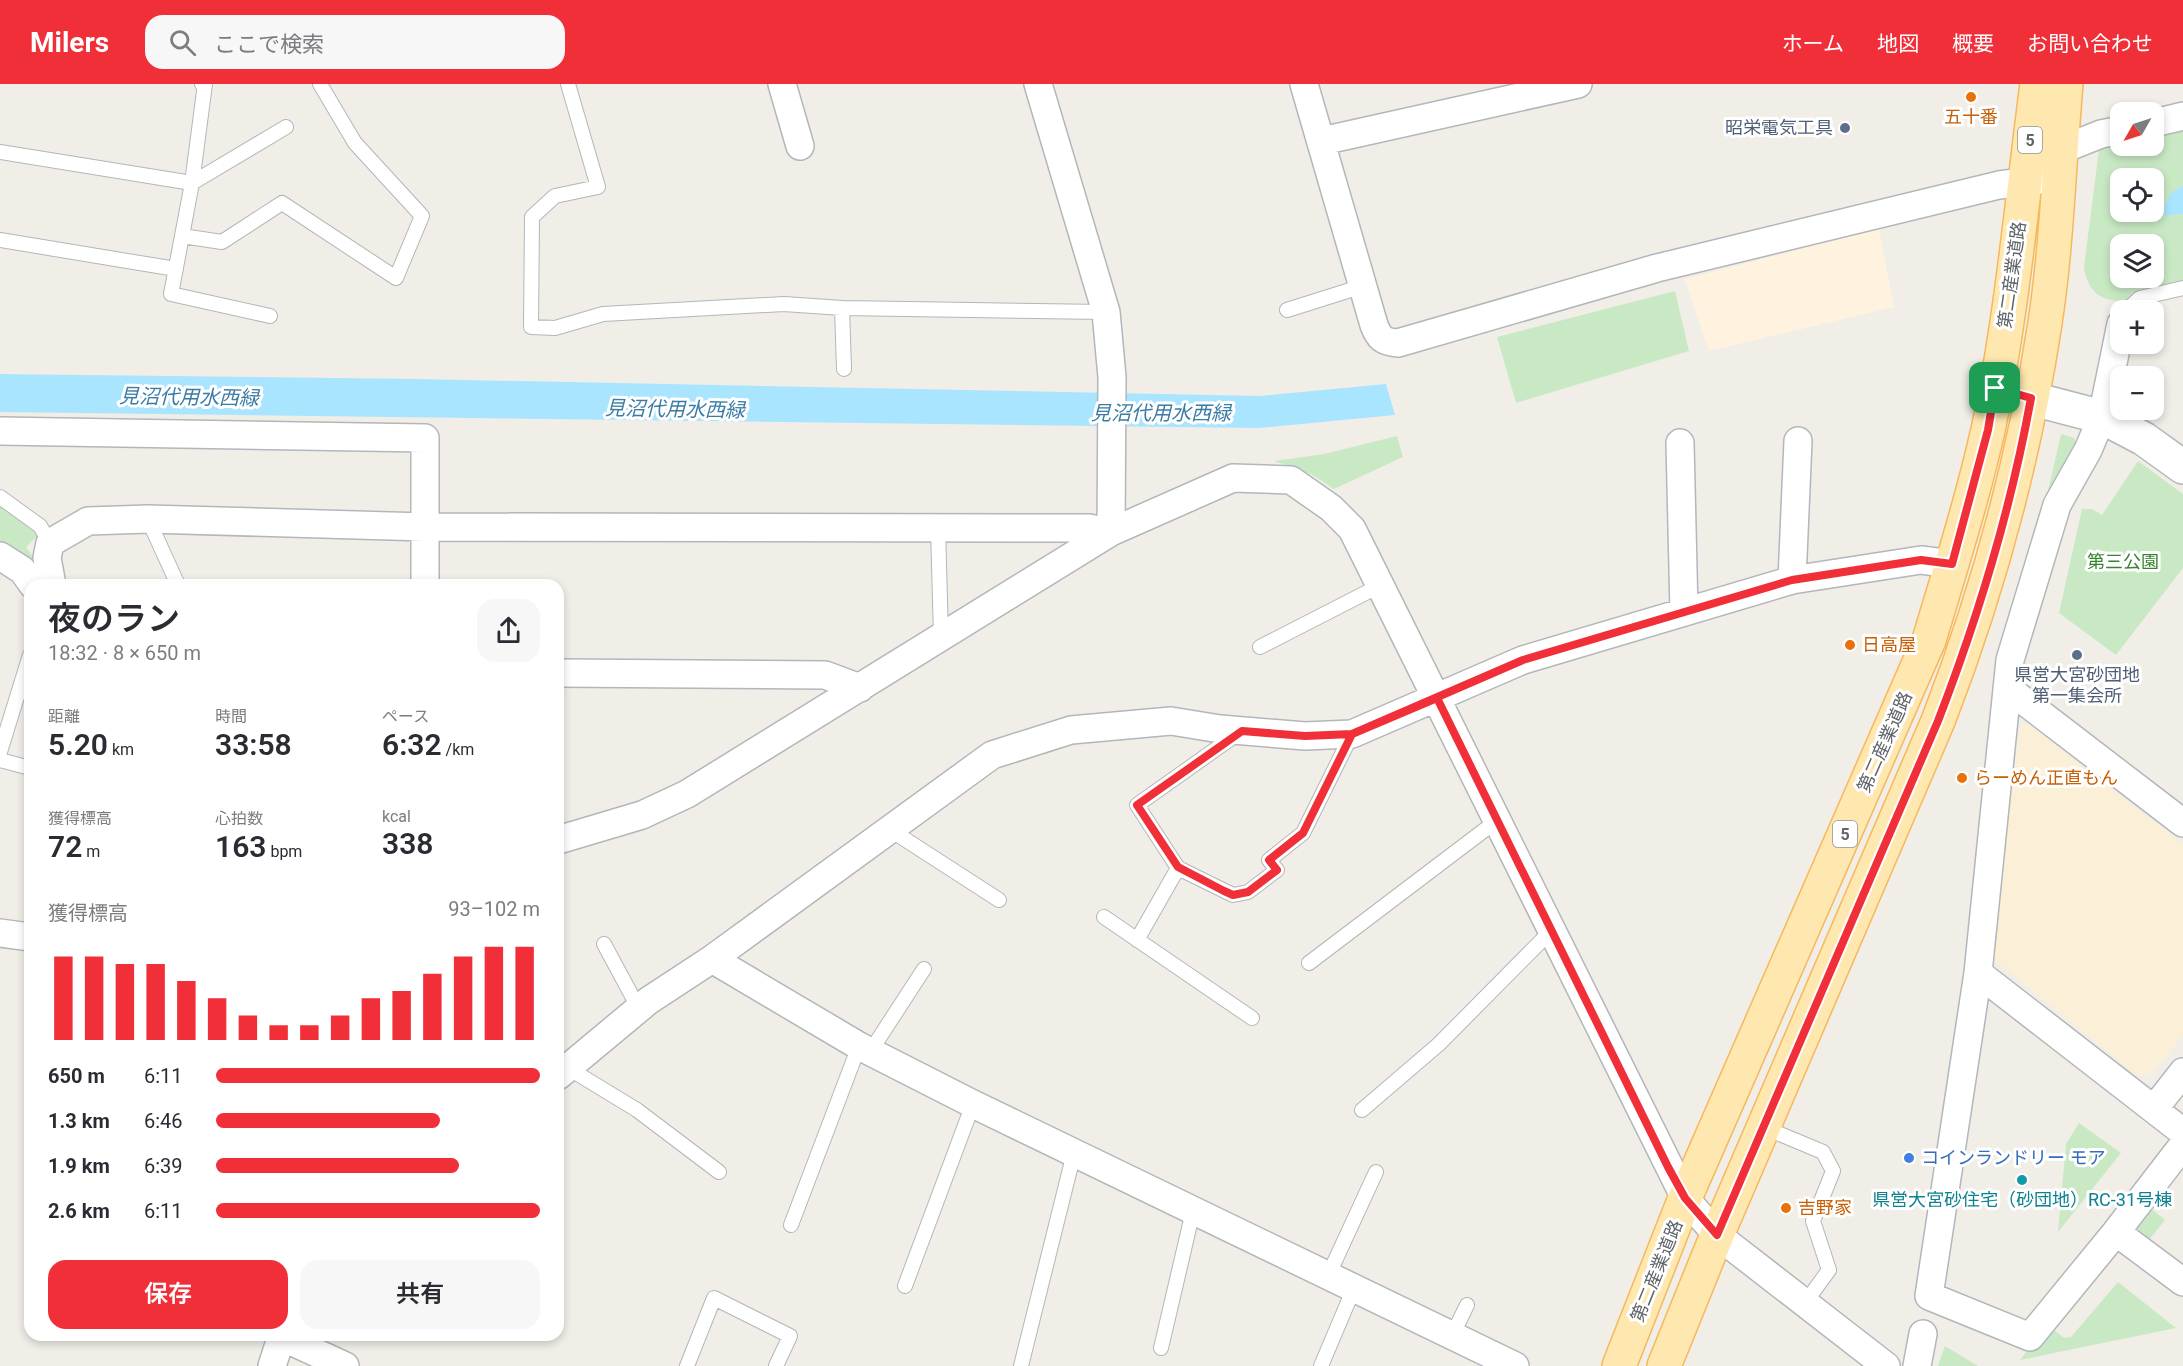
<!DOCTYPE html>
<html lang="ja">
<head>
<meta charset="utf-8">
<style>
  body { margin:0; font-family:Roboto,"Noto Sans JP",sans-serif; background:#f7f7f7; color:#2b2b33; height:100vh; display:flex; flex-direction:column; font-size:22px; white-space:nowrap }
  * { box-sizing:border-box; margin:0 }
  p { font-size:20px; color:#7c7c81 }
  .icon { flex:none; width:33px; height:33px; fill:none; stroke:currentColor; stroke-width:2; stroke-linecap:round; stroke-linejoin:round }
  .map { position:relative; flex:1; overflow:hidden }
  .drawer { position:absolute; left:24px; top:495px; width:540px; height:762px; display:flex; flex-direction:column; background:#fff; border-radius:18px; box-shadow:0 3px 9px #0003 }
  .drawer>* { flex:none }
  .needle { width:39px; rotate:231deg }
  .fabs { position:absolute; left:2110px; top:18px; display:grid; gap:12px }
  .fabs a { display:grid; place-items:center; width:54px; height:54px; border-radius:12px; background:#fff; box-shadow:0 3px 9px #0003; font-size:30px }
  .pin { position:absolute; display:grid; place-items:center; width:51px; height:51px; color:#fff; margin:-26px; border-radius:12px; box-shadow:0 3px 9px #0006 }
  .round { display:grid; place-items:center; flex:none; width:63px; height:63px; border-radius:18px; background:#f7f7f7 }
  .summary { display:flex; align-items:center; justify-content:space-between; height:102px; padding:0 24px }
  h1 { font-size:33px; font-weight:600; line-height:45px }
  .metrics { display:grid; grid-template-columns:repeat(3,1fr); gap:9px; height:102px; padding:6px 24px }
  .metrics div { display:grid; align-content:center }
  .metrics b { font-size:30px; font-weight:600 }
  .metrics small { font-size:16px; font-weight:400 }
  .metrics p { font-size:16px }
  .chart { height:168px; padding:12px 24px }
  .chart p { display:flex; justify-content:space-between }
  .chart svg { width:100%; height:108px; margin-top:6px; stroke:#f02f38; stroke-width:6 }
  .button { display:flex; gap:12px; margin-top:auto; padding:12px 24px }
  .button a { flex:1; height:69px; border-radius:18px; background:#f02f38; color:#fff; font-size:24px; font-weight:600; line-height:69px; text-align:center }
  .button a+a { background:#f7f7f7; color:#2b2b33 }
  ul { padding:0 24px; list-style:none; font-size:20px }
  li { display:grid; grid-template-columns:96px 72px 1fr; align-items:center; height:45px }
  li i { height:15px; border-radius:8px; background:#f02f38 }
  header { display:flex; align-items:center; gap:36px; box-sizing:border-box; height:84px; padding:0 30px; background:#f02f38; color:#fff }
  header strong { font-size:28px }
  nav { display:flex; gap:33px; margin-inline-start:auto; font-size:21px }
  .search { width:420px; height:54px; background:#f7f7f7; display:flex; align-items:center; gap:15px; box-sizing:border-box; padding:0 21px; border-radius:18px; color:#7c7c81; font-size:22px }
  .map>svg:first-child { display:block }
</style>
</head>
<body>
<header>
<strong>Milers</strong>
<div class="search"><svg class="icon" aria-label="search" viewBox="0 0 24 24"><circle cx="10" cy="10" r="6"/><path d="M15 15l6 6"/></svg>ここで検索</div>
<nav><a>ホーム</a><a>地図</a><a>概要</a><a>お問い合わせ</a></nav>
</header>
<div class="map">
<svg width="2183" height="1282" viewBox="0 0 2183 1282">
  <rect width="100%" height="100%" fill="#f1eee8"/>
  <!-- commercial -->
  <path fill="#fff3df" d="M 1879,145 L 1894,223 L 1709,267 L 1685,195 Z"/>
  <!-- green -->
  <path fill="#c9e9c4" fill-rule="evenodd" d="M 2183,32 L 2183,204 C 2148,212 2091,237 2084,183 L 2101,50 L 2121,46 L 2121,62 L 2154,62 L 2154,39 ZM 2121,94 L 2154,94 L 2154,128 L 2121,128 ZM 2121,160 L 2154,160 L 2154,194 L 2121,194 Z
    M 1675,207 L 1689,267 L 1516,319 L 1497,253 Z
    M 2061,350 L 2074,354 L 2077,362 L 2048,407 Z
    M 1397,352 L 1403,373 L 1334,405 L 1311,390 L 1274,377 L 1324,370 Z
    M 2138,377 L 2183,410 L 2183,484 L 2116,571 L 2059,529 L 2082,425 L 2092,425 L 2102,431 Z
    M 0,420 L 38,451 L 26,463 L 43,486 L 0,461 Z
    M 2079,1039 L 2121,1069 L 2058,1148 L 2066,1060 Z
    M 2148,1122 L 2165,1136 L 2149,1156 L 2134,1144 Z
    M 2118,1198 L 2176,1244 L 2020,1276 L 2048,1241 L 2064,1254 L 2071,1253 Z
    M 1945,1262 L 1978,1282 L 1938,1282 Z"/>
  <!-- sand -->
  <path fill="#fcefd8" d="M 2027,639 L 2183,760 L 2183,951 L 2153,989 L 2138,992 L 1991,873 L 2020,642 Z"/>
  <!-- water -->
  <path fill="#aae5ff" d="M 2183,102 L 2183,130 L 2159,132 L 2172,108 Z
    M 0,290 L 417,295 L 1260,312 L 1386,300 L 1395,331 L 1259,344 L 0,328 Z"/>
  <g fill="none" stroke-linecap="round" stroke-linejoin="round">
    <defs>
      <path id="service" d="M 202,0 L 205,0 L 192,99 L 171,210 L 270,232
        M 568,0 L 598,103 L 555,112 L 532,133 L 531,243 L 555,244 L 603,230 L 784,220 L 842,224 L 1106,228
        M 0,68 L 192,99 L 286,43
        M 182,152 L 222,158 L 282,119 L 396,194 L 422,132 L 355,59 L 320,0
        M 0,156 L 176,185
        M 842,224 L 844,285
        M 1287,226 L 1363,202
        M 2127,226 L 2140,214 L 2183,204
        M 0,413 L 40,442 L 50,459
        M 148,435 L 178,501
        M 938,444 L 941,553
        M 1260,563 L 1381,501
        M 0,668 L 30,571
        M 0,676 L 30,684
        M 889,745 L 999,816
        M 1178,784 L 1233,811 L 1248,808 L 1277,786 L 1269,776 L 1303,749 L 1352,650
        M 1104,833 L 1252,934
        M 1137,856 L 1178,784 L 1137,721 L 1240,648
        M 604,860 L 639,925
        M 1309,879 L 1499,735
        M 870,968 L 924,885
        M 568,984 L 637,1026 L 719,1088
        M 1362,1026 L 1439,960 L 1553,845
        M 1763,1043 L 1823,1068 L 1833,1087 L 1813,1137 L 1829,1186 L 1805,1219
        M 791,1141 L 859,962
        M 1328,1192 L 1376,1088
        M 905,1202 L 973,1020
        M 1452,1252 L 1467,1221
        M 1161,1264 L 1193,1127
        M 687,1282 L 714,1214 L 790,1252 L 776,1282
        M 1021,1282 L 1074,1069
        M 1321,1282 L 1354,1204"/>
      <path id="minor" d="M 782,0 L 800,62
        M 1038,0 L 1106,228 L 1112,293 L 1111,448
        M 1304,0 L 1374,241 C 1379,254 1383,258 1398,259 L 1657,184 L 1999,101 L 2046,95
        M 2154,39 L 2183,32
        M 1322,57 L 1578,0
        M 2061,66 L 2101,50 L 2121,46
        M 2121,240 L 2102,333 L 2088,366 L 2057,421 L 2010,576 L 1978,889 L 1929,1212 L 2030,1253 L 2116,1148 L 2183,1198
        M 0,347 L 425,354 L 425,501
        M 1680,359 L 1684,528
        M 0,472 L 22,486 L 33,501
        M 1792,496 L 1798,357
        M 52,501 L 47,474 L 50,459 L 88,437 L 148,435 L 425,443 L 1089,444 L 1111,448
        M 558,589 L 825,591 L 860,604
        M 2007,604 L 2183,739
        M 558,756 L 642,731 L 687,710 L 1111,448 L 1233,394 L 1291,396 L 1331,424 L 1352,445 L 1685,1114 L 1717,1151 L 1886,1282
        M 0,849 L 30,853
        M 712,875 L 859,962 L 973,1020 L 1515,1282
        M 1978,889 L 2183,1048
        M 558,992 L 648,917 L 712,875 L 992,671 L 1071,646 L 1171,637 L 1220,645 L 1305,652 L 1352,650 L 1523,576 L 1792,496 L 1921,476 L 1952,480
        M 2154,1025 L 2183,988
        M 2116,1148 L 2183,1061
        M 282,1253 L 345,1282
        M 272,1282 L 282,1251
        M 1917,1282 L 1923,1250"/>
      <path id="tertiary" d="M 1995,305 L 2102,333 L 2144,355 L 2183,383"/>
      <path id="primary" d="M 1619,1282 L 1685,1114 L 1929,556 C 1950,486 1972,417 1988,346 C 2012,232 2022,115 2037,0
        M 1664,1282 L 1717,1151 L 1938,637 C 1988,508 2024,376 2045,239 C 2057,160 2059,80 2066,0"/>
    </defs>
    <!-- service casing -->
    <use href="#service" stroke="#b3b6ba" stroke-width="16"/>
    <!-- minor casing -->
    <use href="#minor" stroke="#b3b6ba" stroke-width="30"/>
    <!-- tertiary casing -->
    <use href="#tertiary" stroke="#b3b6ba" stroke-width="36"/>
    <!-- primary casing -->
    <use href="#primary" stroke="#f7b75b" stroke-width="36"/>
    <!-- service -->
    <use href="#service" stroke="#fff" stroke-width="14"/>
    <!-- minor -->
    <use href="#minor" stroke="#fff" stroke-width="27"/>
    <!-- tertiary -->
    <use href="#tertiary" stroke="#fff" stroke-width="33"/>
    <!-- primary -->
    <use href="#primary" stroke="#ffe8af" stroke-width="33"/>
  </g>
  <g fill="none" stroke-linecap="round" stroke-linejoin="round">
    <defs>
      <path id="route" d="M 1995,304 L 1988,346 L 1952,480 L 1921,476 L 1792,496 L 1523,576 L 1352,650 L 1305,652 L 1242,647 L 1137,721 L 1178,783 L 1224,807 L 1233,811 L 1248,808 L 1277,786 L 1269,776 L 1303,749 L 1352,650 L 1437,614 L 1668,1083 L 1685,1114 L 1717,1151 L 1938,637 C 1979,531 2011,425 2031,314 L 1995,304"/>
    </defs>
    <!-- route casing -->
    <use href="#route" stroke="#fff" stroke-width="12"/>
    <!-- route -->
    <use href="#route" stroke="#f02f38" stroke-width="8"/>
  </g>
  <!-- markers -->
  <g fill="#e8710a" stroke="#fff" stroke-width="2">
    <circle cx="1971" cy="13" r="6"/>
    <circle cx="1850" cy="561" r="6"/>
    <circle cx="1962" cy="694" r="6"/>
    <circle cx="1786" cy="1124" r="6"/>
  </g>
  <g fill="#5c6f8a" stroke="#fff" stroke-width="2">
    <circle cx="1845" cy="44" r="6"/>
    <circle cx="2077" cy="571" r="6"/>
  </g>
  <circle fill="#3f7fe0" stroke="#fff" stroke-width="2" cx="1909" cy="1074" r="6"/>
  <circle fill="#0f9aa8" stroke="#fff" stroke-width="2" cx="2022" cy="1096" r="6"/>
  <g text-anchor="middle" stroke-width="6" stroke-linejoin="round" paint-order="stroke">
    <!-- shield labels -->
    <g fill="#fff" stroke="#8f9295" stroke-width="1.5">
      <rect x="2018" y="43" width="24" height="26" rx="4.5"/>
      <rect x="1833" y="737" width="24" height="26" rx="4.5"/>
    </g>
    <g font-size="16" font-weight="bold" fill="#5f6468">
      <text x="2030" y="62">5</text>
      <text x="1845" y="756">5</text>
    </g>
    <!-- food labels -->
    <g font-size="18" fill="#c56008" stroke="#fff" text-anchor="start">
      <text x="1971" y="39" text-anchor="middle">五十番</text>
      <text x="1862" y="567">日高屋</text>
      <text x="1974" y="700">らーめん正直もん</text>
      <text x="1798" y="1130">吉野家</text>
    </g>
    <!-- service labels -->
    <g font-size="18" fill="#4e5e75" stroke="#fff" text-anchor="end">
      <text x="1833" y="50">昭栄電気工具</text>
      <text x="2077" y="597" text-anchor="middle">県営大宮砂団地<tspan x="2077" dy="21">第一集会所</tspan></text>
    </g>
    <!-- street labels -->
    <g font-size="18" fill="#5f6468" stroke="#fff">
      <text transform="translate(2012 191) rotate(-82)" y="6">第二産業道路</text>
      <text transform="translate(1885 658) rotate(-66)" y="6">第二産業道路</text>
      <text transform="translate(1657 1187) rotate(-68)" y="6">第二産業道路</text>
    </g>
    <!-- park labels -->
    <g font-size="18" fill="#388431" stroke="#fff">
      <text x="2123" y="484">第三公園</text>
    </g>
    <!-- shop labels -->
    <g font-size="18" fill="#366cbe" stroke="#fff" text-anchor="start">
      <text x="1921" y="1080">コインランドリー モア</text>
    </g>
    <!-- culture labels -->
    <g font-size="18" fill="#0d838f" stroke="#fff">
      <text x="2022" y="1122">県営大宮砂住宅（砂団地）RC-31号棟</text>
    </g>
    <!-- water labels -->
    <g font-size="20" font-style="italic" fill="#3b7ca4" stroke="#fff">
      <text transform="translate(189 313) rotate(1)" y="7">見沼代用水西緑</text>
      <text transform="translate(675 325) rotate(1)" y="7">見沼代用水西緑</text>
      <text x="1161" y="336">見沼代用水西緑</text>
    </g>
  </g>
</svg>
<div class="fabs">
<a><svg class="needle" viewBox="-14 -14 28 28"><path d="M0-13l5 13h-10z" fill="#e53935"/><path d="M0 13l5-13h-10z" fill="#7c7c81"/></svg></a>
<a><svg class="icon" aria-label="locate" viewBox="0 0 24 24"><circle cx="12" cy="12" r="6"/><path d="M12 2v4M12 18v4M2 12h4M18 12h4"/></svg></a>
<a><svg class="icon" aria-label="layers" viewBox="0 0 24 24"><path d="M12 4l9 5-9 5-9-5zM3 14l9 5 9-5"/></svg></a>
<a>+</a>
<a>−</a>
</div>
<div class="pin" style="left:1995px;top:304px;background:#1e9e55"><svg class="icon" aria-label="arrive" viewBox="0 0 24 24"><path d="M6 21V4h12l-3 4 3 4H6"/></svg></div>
<section class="drawer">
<div class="summary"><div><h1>夜のラン</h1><p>18:32 · 8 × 650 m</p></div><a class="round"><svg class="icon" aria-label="share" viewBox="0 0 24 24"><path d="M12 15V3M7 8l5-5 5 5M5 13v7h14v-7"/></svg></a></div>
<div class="metrics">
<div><p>距離</p><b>5.20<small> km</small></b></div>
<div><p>時間</p><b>33:58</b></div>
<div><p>ペース</p><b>6:32<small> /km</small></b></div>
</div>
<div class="metrics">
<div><p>獲得標高</p><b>72<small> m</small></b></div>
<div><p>心拍数</p><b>163<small> bpm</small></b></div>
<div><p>kcal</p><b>338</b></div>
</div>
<div class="chart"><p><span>獲得標高</span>93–102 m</p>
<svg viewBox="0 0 160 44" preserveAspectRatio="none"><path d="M5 44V10M15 44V10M25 44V13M35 44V13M45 44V20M55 44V27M65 44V34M75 44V38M85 44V38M95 44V34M105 44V27M115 44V24M125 44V17M135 44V10M145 44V6M155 44V6"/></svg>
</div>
<ul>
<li><b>650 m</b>6:11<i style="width:100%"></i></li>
<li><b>1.3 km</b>6:46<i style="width:69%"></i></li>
<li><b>1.9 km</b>6:39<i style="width:75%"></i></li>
<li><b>2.6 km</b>6:11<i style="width:100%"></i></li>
</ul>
<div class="button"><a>保存</a><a>共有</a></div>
</section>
</div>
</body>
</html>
